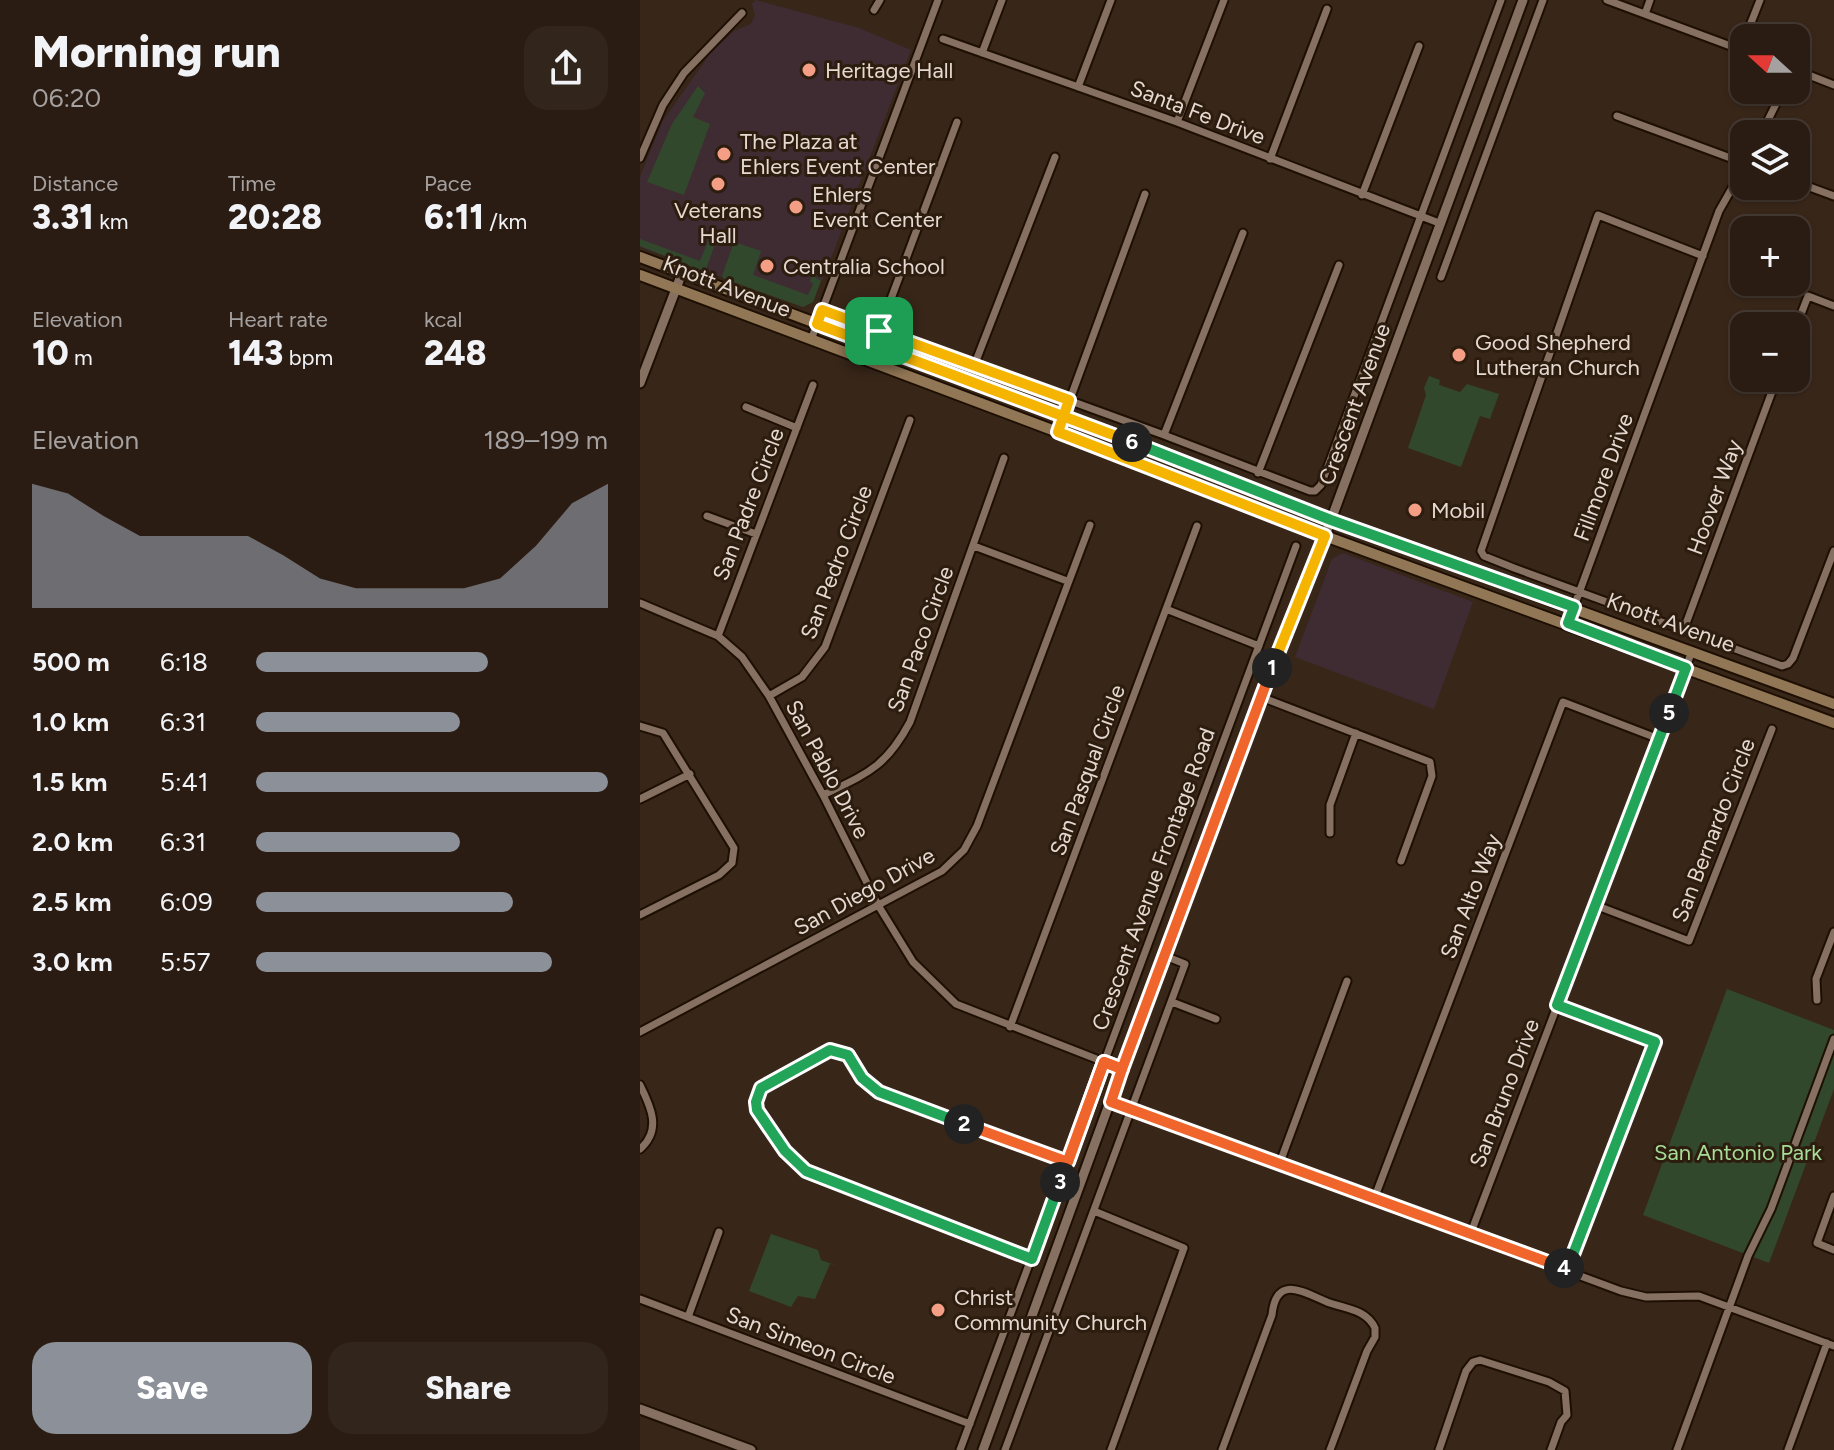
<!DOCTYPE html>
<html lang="en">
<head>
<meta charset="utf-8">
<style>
  body { margin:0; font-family:Figtree,sans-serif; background:#32251c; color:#f1f3f6; height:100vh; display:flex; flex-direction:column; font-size:30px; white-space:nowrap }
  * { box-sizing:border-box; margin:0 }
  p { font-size:26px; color:#a5a1a0 }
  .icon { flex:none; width:44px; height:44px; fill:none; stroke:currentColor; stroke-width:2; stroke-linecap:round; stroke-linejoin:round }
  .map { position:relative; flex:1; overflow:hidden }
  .details { display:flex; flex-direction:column; background:#2a1c13; width:640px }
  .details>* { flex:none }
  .needle { width:52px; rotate:291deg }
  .fabs { position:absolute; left:1090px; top:24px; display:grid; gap:16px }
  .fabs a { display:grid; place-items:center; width:80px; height:80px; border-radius:16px; background:#2a1c13; box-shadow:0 2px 6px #0004,0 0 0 2px #463a33; font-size:40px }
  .pin { position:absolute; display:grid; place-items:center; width:68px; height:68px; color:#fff; margin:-34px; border-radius:16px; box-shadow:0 4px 12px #0006 }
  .km { position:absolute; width:40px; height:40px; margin:-20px; border-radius:50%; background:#222; color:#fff; font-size:22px; line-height:40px; text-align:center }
  .round { display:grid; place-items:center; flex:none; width:84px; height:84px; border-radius:24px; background:#32251c }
  .summary { display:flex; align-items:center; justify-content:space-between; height:136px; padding:0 32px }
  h1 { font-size:44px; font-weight:800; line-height:60px }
  .figures { display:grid; grid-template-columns:repeat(3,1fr); gap:12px; height:136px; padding:8px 32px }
  .figures div { display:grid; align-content:center }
  .figures b { font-size:34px; font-weight:800 }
  .figures small { font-size:22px; font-weight:400 }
  .figures p { font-size:22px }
  .chart { height:224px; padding:16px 32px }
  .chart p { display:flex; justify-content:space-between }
  .chart svg { width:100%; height:144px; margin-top:8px; fill:#8c9099; opacity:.7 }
  .cta { display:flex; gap:16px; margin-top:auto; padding:16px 32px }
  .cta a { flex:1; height:92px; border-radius:24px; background:#8c9099; color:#fff; font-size:32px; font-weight:800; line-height:92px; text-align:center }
  .cta a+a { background:#32251c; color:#f1f3f6 }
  ul { padding:0 32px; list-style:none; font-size:26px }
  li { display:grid; grid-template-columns:128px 96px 1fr; align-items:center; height:60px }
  li i { height:20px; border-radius:10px; background:#8c9099 }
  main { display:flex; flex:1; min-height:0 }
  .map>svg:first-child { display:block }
</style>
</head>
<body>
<main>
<section class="details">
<div class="summary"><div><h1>Morning run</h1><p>06:20</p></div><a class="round"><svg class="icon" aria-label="share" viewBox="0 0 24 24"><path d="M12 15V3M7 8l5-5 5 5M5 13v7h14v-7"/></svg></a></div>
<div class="figures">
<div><p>Distance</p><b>3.31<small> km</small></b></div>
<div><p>Time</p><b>20:28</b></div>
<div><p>Pace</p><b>6:11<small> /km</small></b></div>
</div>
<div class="figures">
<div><p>Elevation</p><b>10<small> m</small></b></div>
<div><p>Heart rate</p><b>143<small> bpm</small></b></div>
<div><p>kcal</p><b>248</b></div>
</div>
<div class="chart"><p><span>Elevation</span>189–199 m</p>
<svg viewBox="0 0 160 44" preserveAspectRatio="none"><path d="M0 44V6L10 9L20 16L30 22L40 22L50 22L60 22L70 28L80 35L90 38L100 38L110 38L120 38L130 35L140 25L150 12L160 6V44z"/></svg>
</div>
<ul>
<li><b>500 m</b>6:18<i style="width:66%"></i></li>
<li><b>1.0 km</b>6:31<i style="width:58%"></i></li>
<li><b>1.5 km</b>5:41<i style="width:100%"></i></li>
<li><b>2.0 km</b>6:31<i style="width:58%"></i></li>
<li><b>2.5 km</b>6:09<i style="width:73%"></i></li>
<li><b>3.0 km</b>5:57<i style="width:84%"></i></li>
</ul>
<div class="cta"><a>Save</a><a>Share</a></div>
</section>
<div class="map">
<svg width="1194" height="1450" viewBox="0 0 1194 1450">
  <rect width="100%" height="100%" fill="#382619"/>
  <!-- commercial -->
  <path fill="#3f2c33" d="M 116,0 L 219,28 L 271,50 L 183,279 L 181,281 L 173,302 L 163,307 L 0,247 L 0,177 L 22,122 L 70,54 L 94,31 L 111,24 L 115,15 L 112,4 Z
    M 703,553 L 833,602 L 794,709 L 655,657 L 692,559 Z"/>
  <!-- green -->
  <path fill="#32482c" d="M 58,86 L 65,93 L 53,117 L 70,124 L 44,195 L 7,182 L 32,124 Z
    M 0,239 L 60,261 L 68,241 L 75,244 L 65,272 L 0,246 Z
    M 94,242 L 121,251 L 113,275 L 168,295 L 173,284 L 170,281 L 175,267 L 179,269 L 176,278 L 181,281 L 173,302 L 163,307 L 84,279 L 82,276 Z
    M 789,376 L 800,380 L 799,385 L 820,392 L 827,384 L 859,394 L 850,419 L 840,416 L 821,467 L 768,448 L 786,395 L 784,388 Z
    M 1087,989 L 1194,1030 L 1194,1089 L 1129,1263 L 1003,1215 Z
    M 131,1234 L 178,1250 L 181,1260 L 195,1265 L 190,1264 L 175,1299 L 158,1296 L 151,1307 L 109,1291 Z"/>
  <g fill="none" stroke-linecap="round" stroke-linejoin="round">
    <defs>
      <path id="minor" d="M 967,0 L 1104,51
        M 234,10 L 240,0
        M 1005,14 L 1010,0
        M 1105,38 L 1120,0
        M 303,39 L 537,122 L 799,223
        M 342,53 L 362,0
        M 1156,70 L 1194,85
        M 438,87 L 471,0
        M 977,116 L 1104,163
        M 537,122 L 584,0
        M 1121,134 L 1143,90
        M 0,158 L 23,105 L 44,73 L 102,13
        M 630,159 L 687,9
        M 1156,182 L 1194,196
        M 722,195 L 779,46
        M 1063,256 L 958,215 L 841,551 L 844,556 L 874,568 L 1142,666 L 1148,664 L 1153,658 L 1194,551
        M 801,277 L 903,0
        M 182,310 L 524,435 L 670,491 L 675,491 L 681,485 L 861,0
        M 1156,327 L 1168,296 L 1194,306
        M 239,331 L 317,122
        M 171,340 L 298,0
        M 334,366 L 415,157
        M 106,407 L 157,428
        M 418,432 L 505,194
        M 524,435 L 603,233
        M 618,473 L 699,265
        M 67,516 L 116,534
        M 334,546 L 427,581
        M 0,603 L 78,636 L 102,657 L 129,696 L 183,795 L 238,905 L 273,962 L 316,1004 L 482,1069
        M 526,609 L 619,646
        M 928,623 L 1079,211 L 1104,167
        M 1044,629 L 1137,378
        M 78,636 L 173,385
        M 129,696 L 162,677 L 185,647 L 270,420
        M 621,697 L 790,762 L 792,776 L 761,861
        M 0,726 L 23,733 L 94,848 L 92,863 L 79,875 L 0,915
        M 183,795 C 228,773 246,767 270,722 L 364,458
        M 0,799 L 50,774
        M 690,833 L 690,805 L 716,733
        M 955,905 L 1049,941 L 1132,729
        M 1177,1000 L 1176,979 L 1194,932
        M 532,1002 L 576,1019
        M 917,1005 L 1015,1042 L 927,1270
        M 370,1027 L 557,526
        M 0,1032 L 302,871 L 324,850 L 337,826 L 450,525
        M 0,1085 C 11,1107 22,1130 0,1149
        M 471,1102 L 981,1291 L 1006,1297 L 1059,1296 L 1194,1346
        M 639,1165 L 707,981
        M 1194,1196 L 1177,1243 L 1194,1250
        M 734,1199 L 923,702 L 1019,739
        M 454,1211 L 544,1248 L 471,1450
        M 830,1235 L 1052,651
        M 392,1259 L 166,1171 L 145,1151 L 117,1110 L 116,1102 L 121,1088 L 190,1050 C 212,1052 210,1066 223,1079 C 227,1084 234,1088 239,1092 L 428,1162
        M 0,1299 L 330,1424
        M 48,1317 L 79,1232
        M 320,1450 L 656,546
        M 365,1450 L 545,964 L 525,956
        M 582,1450 L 632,1315 C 636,1274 663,1292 687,1302 C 705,1309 726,1309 735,1328 L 735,1337 L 727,1351 L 690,1450
        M 799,1450 L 826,1371 L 833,1362 L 840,1360 L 909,1382 L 925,1391 L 927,1415 L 921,1422 L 911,1450
        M 1037,1450 L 1108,1256 L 1131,1209 L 1194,1039
        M 1148,1450 L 1187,1343"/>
      <path id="tertiary" d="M 0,383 L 42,273
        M 0,1409 L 111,1450
        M 343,1450 L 482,1069 L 621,697 L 691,520 L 883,0"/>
      <path id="secondary" d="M 0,257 L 518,452 L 691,520 L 1194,704
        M 0,275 L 516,469 L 685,536 L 1194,723"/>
    </defs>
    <!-- minor casing -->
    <use href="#minor" stroke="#1e0f03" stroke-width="11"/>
    <!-- tertiary casing -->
    <use href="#tertiary" stroke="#1e0f03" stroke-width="13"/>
    <!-- secondary casing -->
    <use href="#secondary" stroke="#1e0f03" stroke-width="14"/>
    <!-- minor -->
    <use href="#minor" stroke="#857061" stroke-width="7"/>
    <!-- tertiary -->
    <use href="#tertiary" stroke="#857061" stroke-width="9"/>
    <!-- secondary -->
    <use href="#secondary" stroke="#927756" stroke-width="10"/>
  </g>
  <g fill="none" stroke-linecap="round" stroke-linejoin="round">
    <defs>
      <path id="split-1" d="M 239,331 L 429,400 L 418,432 L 685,536 L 632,668"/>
      <path id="split-2" d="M 324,1124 L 428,1162 L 464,1062 L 482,1069 L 632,668"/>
      <path id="split-3" d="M 324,1124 L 239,1092 L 222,1078 L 208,1055 L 190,1050 L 121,1088 L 116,1102 L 117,1110 L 145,1151 L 166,1171 L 392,1259 L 420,1182"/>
      <path id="split-4" d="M 420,1182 L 464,1062 L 482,1069 L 471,1102 L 924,1268"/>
      <path id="split-5" d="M 924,1268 L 927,1270 L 1015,1042 L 917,1005 L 1029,713"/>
      <path id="split-6" d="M 492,442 L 691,520 L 934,607 L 928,623 L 1046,668 L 1029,713"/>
      <path id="split-7" d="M 239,331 L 182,310 L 177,324 L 492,442"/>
    </defs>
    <!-- split-1 casing -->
    <use href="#split-1" stroke="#fff" stroke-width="16"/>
    <!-- split-2 casing -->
    <use href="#split-2" stroke="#fff" stroke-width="16"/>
    <!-- split-3 casing -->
    <use href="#split-3" stroke="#fff" stroke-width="16"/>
    <!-- split-4 casing -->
    <use href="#split-4" stroke="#fff" stroke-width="16"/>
    <!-- split-5 casing -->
    <use href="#split-5" stroke="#fff" stroke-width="16"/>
    <!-- split-6 casing -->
    <use href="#split-6" stroke="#fff" stroke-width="16"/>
    <!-- split-7 casing -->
    <use href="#split-7" stroke="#fff" stroke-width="16"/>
    <!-- split-1 -->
    <use href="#split-1" stroke="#f5b400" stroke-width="10"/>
    <!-- split-2 -->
    <use href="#split-2" stroke="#f0652b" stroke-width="10"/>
    <!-- split-3 -->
    <use href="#split-3" stroke="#22a559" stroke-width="10"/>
    <!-- split-4 -->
    <use href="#split-4" stroke="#f0652b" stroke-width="10"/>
    <!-- split-5 -->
    <use href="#split-5" stroke="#22a559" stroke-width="10"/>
    <!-- split-6 -->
    <use href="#split-6" stroke="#22a559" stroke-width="10"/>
    <!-- split-7 -->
    <use href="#split-7" stroke="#f5b400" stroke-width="10"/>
  </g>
  <!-- markers -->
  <g fill="#f49e86" stroke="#2d1d0f" stroke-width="3">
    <circle cx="169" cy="70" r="8"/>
    <circle cx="84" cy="154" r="8"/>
    <circle cx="78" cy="184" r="8"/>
    <circle cx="156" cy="207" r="8"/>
    <circle cx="127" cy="266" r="8"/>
    <circle cx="819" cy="355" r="8"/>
    <circle cx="775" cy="510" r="8"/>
    <circle cx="298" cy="1310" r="8"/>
  </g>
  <g text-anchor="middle" stroke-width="6" stroke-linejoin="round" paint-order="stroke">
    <!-- poi labels -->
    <g font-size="22" fill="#e5d9d1" stroke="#2d1d0f" text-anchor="start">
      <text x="185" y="78">Heritage Hall</text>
      <text x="100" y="149">The Plaza at<tspan x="100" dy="25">Ehlers Event Center</tspan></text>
      <text x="172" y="202">Ehlers<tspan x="172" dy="25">Event Center</tspan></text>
      <text x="78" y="218" text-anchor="middle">Veterans<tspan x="78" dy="25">Hall</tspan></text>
      <text x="143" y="274">Centralia School</text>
      <text x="835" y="350">Good Shepherd<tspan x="835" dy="25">Lutheran Church</tspan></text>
      <text x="791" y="518">Mobil</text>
      <text x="314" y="1305">Christ<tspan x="314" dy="25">Community Church</tspan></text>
    </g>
    <!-- street labels -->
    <g font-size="22" fill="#e5d9d1" stroke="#2d1d0f">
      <text transform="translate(558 112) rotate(21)" y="8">Santa Fe Drive</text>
      <text transform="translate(87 286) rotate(21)" y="8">Knott Avenue</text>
      <text transform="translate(714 404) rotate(-70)" y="8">Crescent Avenue</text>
      <text transform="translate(963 477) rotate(-70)" y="8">Fillmore Drive</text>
      <text transform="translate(1074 497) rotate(-70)" y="8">Hoover Way</text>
      <text transform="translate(108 504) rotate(-69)" y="8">San Padre Circle</text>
      <text transform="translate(196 562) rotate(-69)" y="8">San Pedro Circle</text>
      <text transform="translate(1031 622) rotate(20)" y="8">Knott Avenue</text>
      <text transform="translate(280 639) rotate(-70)" y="8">San Paco Circle</text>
      <text transform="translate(188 769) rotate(62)" y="8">San Pablo Drive</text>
      <text transform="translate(447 770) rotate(-70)" y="8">San Pasqual Circle</text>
      <text transform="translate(1073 830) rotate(-69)" y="8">San Bernardo Circle</text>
      <text transform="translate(513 879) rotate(-70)" y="8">Crescent Avenue Frontage Road</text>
      <text transform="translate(224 891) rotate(-29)" y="8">San Diego Drive</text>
      <text transform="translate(830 896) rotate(-69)" y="8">San Alto Way</text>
      <text transform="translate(864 1093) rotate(-69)" y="8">San Bruno Drive</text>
      <text transform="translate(171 1345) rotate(21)" y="8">San Simeon Circle</text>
    </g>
    <!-- park labels -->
    <g font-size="22" fill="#a6dc98" stroke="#2d1d0f">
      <text x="1098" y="1160">San Antonio Park</text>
    </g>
  </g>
</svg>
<div class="fabs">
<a><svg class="needle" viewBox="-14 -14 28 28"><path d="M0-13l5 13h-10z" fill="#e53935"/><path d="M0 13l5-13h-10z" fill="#a5a1a0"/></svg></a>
<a><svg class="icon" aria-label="layers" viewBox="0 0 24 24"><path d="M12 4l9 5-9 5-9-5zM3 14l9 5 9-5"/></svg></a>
<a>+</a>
<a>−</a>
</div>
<div class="pin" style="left:239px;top:331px;background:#1e9e55"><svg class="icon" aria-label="arrive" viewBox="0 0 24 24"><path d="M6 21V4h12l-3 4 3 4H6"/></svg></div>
<b class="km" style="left:632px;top:668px">1</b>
<b class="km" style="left:324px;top:1124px">2</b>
<b class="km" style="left:420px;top:1182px">3</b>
<b class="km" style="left:924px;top:1268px">4</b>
<b class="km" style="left:1029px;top:713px">5</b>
<b class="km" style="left:492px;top:442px">6</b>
</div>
</main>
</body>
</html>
